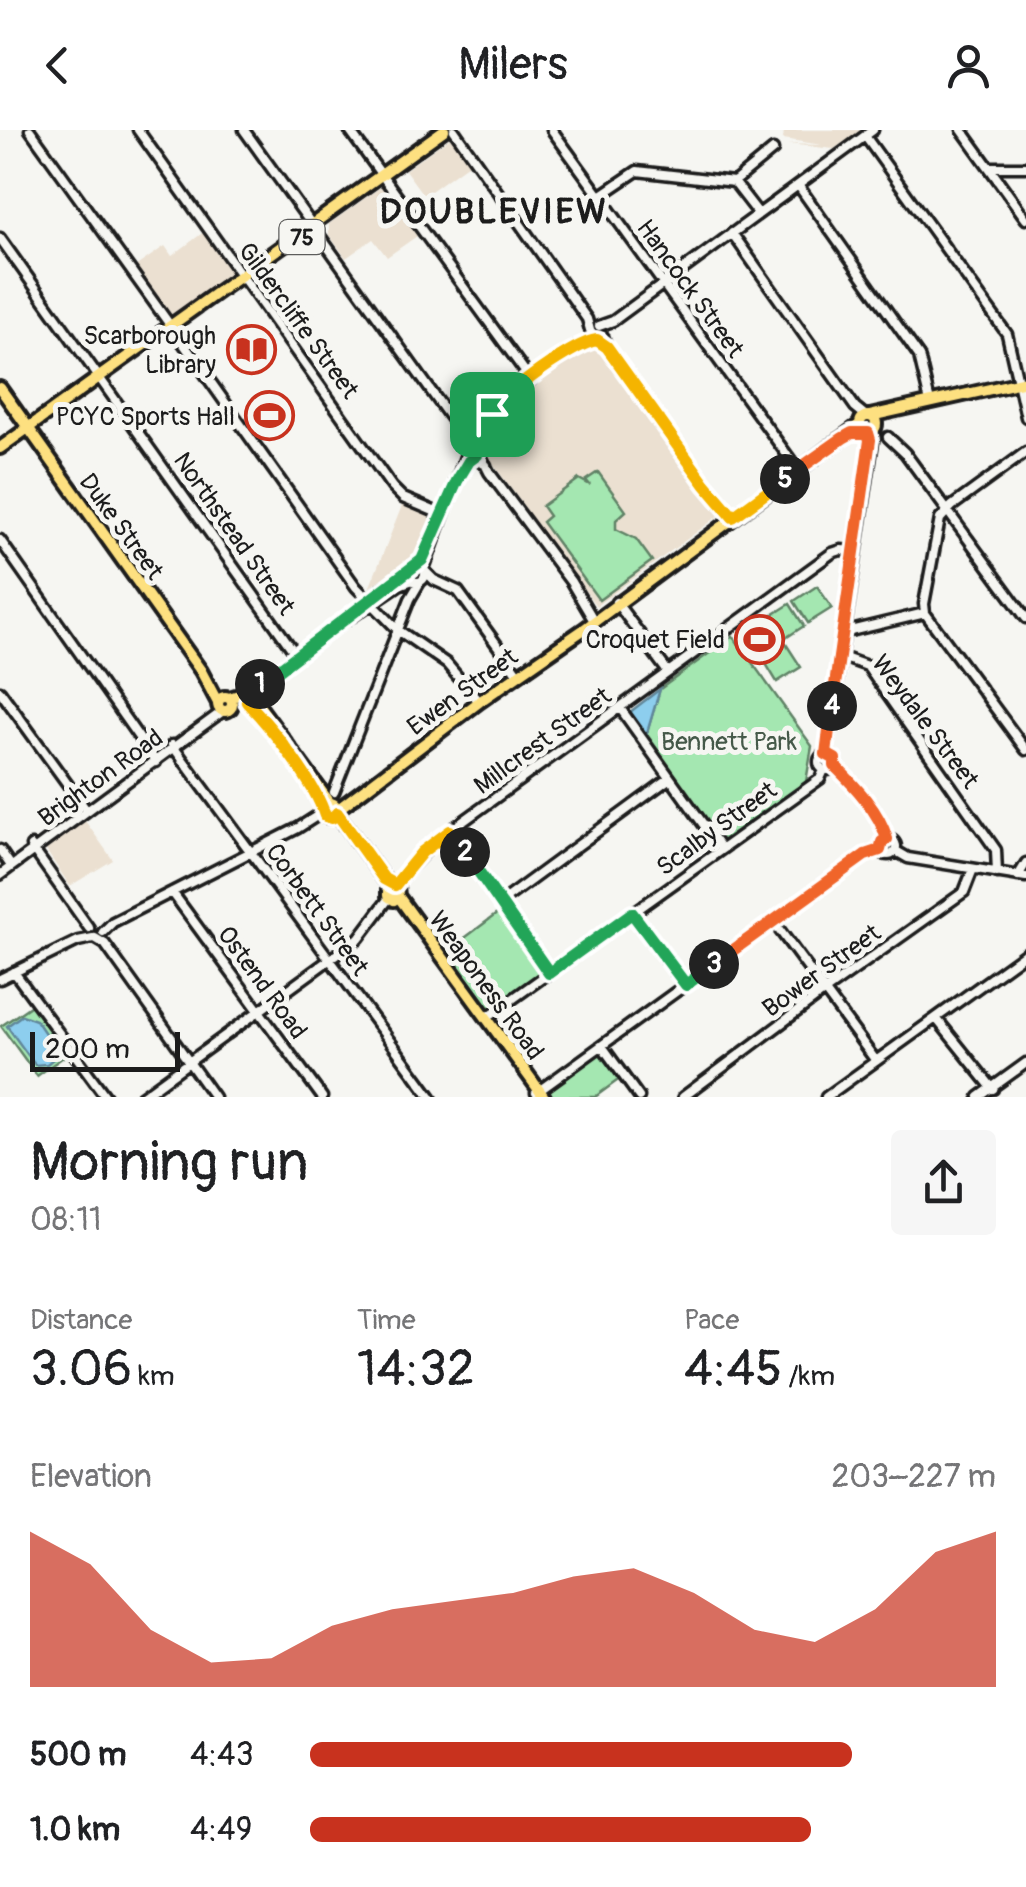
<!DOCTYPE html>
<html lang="en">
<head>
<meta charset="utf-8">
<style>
  body { margin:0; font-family:Pangolin,sans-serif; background:#f6f6f6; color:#202124; height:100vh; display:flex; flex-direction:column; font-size:38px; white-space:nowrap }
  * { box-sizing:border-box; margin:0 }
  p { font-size:32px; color:#757577 }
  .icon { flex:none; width:55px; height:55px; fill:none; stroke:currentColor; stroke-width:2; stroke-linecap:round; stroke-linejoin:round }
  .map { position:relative; height:967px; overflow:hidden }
  .panel { display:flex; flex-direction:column; background:#fff; flex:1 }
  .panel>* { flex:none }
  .scale { position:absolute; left:30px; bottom:25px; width:150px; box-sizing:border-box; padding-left:10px; border:5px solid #1c1c1c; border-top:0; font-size:28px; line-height:35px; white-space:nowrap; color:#1c1c1c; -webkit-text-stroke:8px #f6f6f2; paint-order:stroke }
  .pin { position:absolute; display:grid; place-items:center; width:85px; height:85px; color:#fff; margin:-42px; border-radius:20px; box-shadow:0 5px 15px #0006 }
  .km { position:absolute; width:50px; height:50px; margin:-25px; border-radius:50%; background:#222; color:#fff; font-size:28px; line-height:50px; text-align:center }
  .round { display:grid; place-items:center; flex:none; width:105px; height:105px; border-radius:10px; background:#f6f6f6 }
  .summary { display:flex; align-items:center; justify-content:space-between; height:170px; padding:0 30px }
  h1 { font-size:55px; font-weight:600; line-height:75px }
  .metrics { display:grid; grid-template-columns:repeat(3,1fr); gap:15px; height:170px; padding:10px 30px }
  .metrics div { display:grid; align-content:center }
  .metrics b { font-size:50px; font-weight:600 }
  .metrics small { font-size:28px; font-weight:400 }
  .metrics p { font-size:28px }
  .chart { height:280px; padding:20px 30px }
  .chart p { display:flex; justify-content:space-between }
  .chart svg { width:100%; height:180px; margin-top:10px; fill:#c8321e; opacity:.7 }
  ul { padding:0 30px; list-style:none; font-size:32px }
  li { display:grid; grid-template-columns:160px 120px 1fr; align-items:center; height:75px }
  li i { height:25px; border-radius:12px; background:#c8321e }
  header { display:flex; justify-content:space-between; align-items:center; height:130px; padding:0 30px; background:#fff; font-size:45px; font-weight:600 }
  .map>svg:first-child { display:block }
</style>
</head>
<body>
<header><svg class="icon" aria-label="back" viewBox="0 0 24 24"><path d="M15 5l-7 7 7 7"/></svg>Milers<svg class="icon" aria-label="person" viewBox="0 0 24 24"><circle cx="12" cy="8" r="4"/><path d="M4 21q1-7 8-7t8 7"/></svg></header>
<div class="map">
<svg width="1026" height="967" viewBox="0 0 1026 967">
  <rect width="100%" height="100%" fill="#f6f6f2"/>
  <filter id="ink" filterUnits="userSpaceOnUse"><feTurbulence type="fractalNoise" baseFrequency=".01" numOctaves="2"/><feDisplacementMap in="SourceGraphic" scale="20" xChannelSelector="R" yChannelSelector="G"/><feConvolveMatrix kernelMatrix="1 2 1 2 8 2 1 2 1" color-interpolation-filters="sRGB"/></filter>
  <g filter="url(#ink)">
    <!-- built -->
    <path fill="#ebe0d1" d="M 784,0 L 862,0 L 834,19 L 787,14 L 822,15 L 783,9 Z
      M 452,6 L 471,32 L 424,66 L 405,40 Z
      M 382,56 L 417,106 L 387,127 L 373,109 L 346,128 L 329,105 L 329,94 Z
      M 205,101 L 234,142 L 233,146 L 173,187 L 135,137 L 165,116 L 172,126 Z
      M 594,213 L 720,385 L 596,476 L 480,316 L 500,282 Z
      M 403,373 L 435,386 L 414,429 L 369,459 Z
      M 83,688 L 113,730 L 70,756 L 43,716 Z"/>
    <!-- green -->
    <path fill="#a4e7b1" stroke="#608266" stroke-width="2.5" d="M 598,342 L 626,381 L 616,390 L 616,399 L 636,409 L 652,431 L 599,470 L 542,392 L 549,386 L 542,376 L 579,349 L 590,355 L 586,350 Z
      M 817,456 L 832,478 L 808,493 L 794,471 Z
      M 790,474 L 804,496 L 781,511 L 766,489 Z
      M 764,490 L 779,513 L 756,528 L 741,505 Z
      M 733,506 L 812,616 L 806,652 L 722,711 L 646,606 L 660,559 Z
      M 786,514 L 801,537 L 777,552 L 763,529 Z
      M 502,780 L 543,834 L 543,844 L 492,882 L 482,880 L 442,825 Z
      M 33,874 L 70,922 L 37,946 L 1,896 Z
      M 602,922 L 621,948 L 595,967 L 548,967 L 546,963 Z"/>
    <!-- water -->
    <path fill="#8dceee" stroke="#60879a" stroke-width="2.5" d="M 660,559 L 646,606 L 630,582 Z
      M 22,885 L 36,890 L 59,924 L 47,934 L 35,935 L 7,896 Z"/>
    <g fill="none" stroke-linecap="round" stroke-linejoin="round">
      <defs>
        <path id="minor" d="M 30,0 L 170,195
          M 138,0 L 392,357 L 403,368 L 443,385
          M 244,0 L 464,307
          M 349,0 L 531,250
          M 454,0 L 587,189 L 590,200
          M 552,0 L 798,340
          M 962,0 L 1026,89
          M 865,6 L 1007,204 L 1026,287
          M 989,37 L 1026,37
          M 734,52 L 773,20
          M 798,55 L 919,226 L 930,272
          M 600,66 L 637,41 L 734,52 L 758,83
          M 732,103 L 855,277 L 866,286
          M 0,108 L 297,526
          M 599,196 L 613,191 L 873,0
          M 173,199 L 356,457 L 398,500 L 447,534 L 479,572
          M 603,206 L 607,217 L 705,355 L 733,387
          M 471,300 C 503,265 550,229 593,209
          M 888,307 L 905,323 L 1026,488
          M 478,320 L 489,342 L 571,452 L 594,491
          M 1026,322 L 952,376 L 940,389 L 924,474 L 925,483 L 1026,620
          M 474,328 C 479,322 477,304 471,300 L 464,305 L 466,324 L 486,335
          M 0,410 L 156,632
          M409 444a8 8 0 1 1 16 0a8 8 0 1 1-16 0Z
          M 424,439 L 466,324
          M 425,441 L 434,450 L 458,461 L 518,544
          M 616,472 L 668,542
          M 353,486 L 399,455 L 413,450
          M 842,503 L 925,483
          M 839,526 L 867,536 L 996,720 L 997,743
          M 0,561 L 87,681
          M 247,572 L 253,556 L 346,490 L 379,461 L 410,442
          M 620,578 L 721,719
          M 172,615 L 431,967
          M819 632a8 8 0 1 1 16 0a8 8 0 1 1-16 0Z
          M 826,624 L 875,299
          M 835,636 C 855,656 879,681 887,709
          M 334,662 L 410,469 L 420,452
          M 450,701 L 549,843
          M880 717a8 8 0 1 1 16 0a8 8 0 1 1-16 0Z
          M 31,716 L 89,798
          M 0,720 L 11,736
          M 896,721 L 908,728 L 1026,747
          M 0,745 L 223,581
          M 1018,746 L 1026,733
          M 395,755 L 432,714 L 832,423 L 841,420 L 854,421
          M 172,762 L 322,967
          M 501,772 L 670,648
          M 632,783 L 685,855
          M 773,791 L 876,931
          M 103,802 L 113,792 L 298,698 L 323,682
          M 95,808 L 105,814 L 214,967
          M 14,842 L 106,967
          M 0,849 L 78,811 L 93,808
          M 486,888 L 820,649 L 824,640
          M 936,888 L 993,959
          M 602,916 L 639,967
          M 536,963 L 865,725 L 880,720
          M 141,967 L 359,808 L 389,768
          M 683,967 L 826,860 L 964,762 L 973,739
          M 826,967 L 1026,823
          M 979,967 L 1026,933"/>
        <path id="major" d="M 0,258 L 201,541 L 218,573
          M860 294a8 8 0 1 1 16 0a8 8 0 1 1-16 0Z
          M 870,286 L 1026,251
          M 0,318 L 444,0
          M218 574a7 7 0 1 1 14 0a7 7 0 1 1-14 0Z
          M 229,568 L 242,564 L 254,569 L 330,673
          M323 680a7 7 0 1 1 14 0a7 7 0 1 1-14 0Z
          M 337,680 L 479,572 L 583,500 L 859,295
          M 337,683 L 384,749 L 397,756 L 398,766 L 394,770 L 388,766 L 388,758 L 392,755
          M 398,766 L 544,967"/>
      </defs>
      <!-- minor casing -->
      <use href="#minor" stroke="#1c1c1c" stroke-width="15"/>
      <!-- major casing -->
      <use href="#major" stroke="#1c1c1c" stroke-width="18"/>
      <!-- minor -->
      <use href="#minor" stroke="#f6f6f2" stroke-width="8"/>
      <!-- major -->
      <use href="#major" stroke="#fde080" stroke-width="10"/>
    </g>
  </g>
  <g fill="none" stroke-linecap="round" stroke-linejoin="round" filter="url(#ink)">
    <defs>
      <path id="split-1" d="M 260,554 L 422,430 L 457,351 L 469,331 L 477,325 L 474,310 L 492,284"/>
      <path id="split-2" d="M 260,554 L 247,572 C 271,597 316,654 325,686 L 332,688 L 337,683 L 384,749 L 395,755 L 422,722 L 450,701 L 465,722"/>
      <path id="split-3" d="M 465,722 L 549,843 L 632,783 L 686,855 L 714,834"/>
      <path id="split-4" d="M 714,834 L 865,725 L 880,720 L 882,712 L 887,709 C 879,681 855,656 835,636 L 835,629 L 826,624 L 832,576"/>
      <path id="split-5" d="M 785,349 L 843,308 L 852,303 L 868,303 L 870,310 L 832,576"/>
      <path id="split-6" d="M 492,284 C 504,263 574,213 597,210 L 607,217 L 705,354 L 733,387 L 785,349"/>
    </defs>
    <!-- split-1 casing -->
    <use href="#split-1" stroke="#fff" stroke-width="20"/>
    <!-- split-2 casing -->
    <use href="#split-2" stroke="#fff" stroke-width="20"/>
    <!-- split-3 casing -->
    <use href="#split-3" stroke="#fff" stroke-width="20"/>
    <!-- split-4 casing -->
    <use href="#split-4" stroke="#fff" stroke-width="20"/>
    <!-- split-5 casing -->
    <use href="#split-5" stroke="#fff" stroke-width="20"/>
    <!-- split-6 casing -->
    <use href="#split-6" stroke="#fff" stroke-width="20"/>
    <!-- split-1 -->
    <use href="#split-1" stroke="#22a559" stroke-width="12"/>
    <!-- split-2 -->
    <use href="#split-2" stroke="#f5b400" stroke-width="12"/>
    <!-- split-3 -->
    <use href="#split-3" stroke="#22a559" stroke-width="12"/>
    <!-- split-4 -->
    <use href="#split-4" stroke="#f0652b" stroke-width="12"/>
    <!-- split-5 -->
    <use href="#split-5" stroke="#f0652b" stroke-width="12"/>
    <!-- split-6 -->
    <use href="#split-6" stroke="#f5b400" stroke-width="12"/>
  </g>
  <!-- icons -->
  <defs>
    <symbol id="library-ring" viewBox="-11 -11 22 22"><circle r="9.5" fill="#f6f6f2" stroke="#c8321e" stroke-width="1.5"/><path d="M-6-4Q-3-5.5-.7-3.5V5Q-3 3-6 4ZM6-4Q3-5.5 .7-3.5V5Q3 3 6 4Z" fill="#c8321e"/></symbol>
    <symbol id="stadium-ring" viewBox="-11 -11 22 22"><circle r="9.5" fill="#f6f6f2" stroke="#c8321e" stroke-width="1.5"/><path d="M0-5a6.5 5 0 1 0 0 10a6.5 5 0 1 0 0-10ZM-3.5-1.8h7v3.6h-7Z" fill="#c8321e"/></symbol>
  </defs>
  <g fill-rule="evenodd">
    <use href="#library-ring" x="224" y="192" width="55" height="55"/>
    <use href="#stadium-ring" x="242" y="258" width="55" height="55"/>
    <use href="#stadium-ring" x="732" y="482" width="55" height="55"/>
  </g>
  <g text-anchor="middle" stroke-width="10" stroke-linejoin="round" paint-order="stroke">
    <!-- shield labels -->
    <rect fill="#f6f6f2" stroke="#5d5d5c" stroke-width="2.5" x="279.5" y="90" width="45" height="34" rx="8"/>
    <g font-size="22" font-weight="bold" fill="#1c1c1c">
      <text x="302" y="115">75</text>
    </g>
    <!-- street labels -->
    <g font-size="25" fill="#1c1c1c" stroke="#f6f6f2">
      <text transform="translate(691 158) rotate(54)" y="9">Hancock Street</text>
      <text transform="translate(299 190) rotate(54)" y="9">Gildercliffe Street</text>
      <text transform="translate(122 396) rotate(54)" y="9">Duke Street</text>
      <text transform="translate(235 403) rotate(55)" y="9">Northstead Street</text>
      <text transform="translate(462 561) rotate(-36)" y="9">Ewen Street</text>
      <text transform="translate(926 591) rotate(53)" y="9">Weydale Street</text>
      <text transform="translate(542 610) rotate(-36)" y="9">Millcrest Street</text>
      <text transform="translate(100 647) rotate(-36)" y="9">Brighton Road</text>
      <text transform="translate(716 698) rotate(-36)" y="9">Scalby Street</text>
      <text transform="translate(318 779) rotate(54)" y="9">Corbett Street</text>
      <text transform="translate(821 840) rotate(-36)" y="9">Bower Street</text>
      <text transform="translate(263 852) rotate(54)" y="9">Ostend Road</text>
      <text transform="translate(487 855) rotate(54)" y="9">Weaponess Road</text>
    </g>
    <!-- poi labels -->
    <g font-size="25" fill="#1c1c1c" stroke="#f6f6f2" text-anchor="end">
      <text x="216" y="214">Scarborough<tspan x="216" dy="29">Library</tspan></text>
      <text x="235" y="295">PCYC Sports Hall</text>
      <text x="725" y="518">Croquet Field</text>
    </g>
    <!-- park labels -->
    <g font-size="25" fill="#455949" stroke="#f6f6f2">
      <text x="729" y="620">Bennett Park</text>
    </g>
    <!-- district labels -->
    <g font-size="35" font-weight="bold" letter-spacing="2.5" fill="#1c1c1c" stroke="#f6f6f2">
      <text x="494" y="93">DOUBLEVIEW</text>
    </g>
  </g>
</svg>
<div class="scale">200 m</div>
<div class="pin" style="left:492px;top:284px;background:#1e9e55"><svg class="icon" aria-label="arrive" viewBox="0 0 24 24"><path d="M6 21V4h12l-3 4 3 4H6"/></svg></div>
<b class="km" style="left:260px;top:554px">1</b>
<b class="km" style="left:465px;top:722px">2</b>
<b class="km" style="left:714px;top:834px">3</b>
<b class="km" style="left:832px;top:576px">4</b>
<b class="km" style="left:785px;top:349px">5</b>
</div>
<section class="panel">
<div class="summary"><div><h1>Morning run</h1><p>08:11</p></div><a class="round"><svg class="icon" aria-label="share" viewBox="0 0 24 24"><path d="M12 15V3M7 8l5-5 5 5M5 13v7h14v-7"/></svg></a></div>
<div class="metrics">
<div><p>Distance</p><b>3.06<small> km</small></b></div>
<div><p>Time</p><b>14:32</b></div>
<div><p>Pace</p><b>4:45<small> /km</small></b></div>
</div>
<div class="chart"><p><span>Elevation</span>203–227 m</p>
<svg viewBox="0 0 160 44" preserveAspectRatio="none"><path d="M0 44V6L10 14L20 30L30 38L40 37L50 29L60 25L70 23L80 21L90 17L100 15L110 21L120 30L130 33L140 25L150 11L160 6V44z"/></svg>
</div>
<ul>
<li><b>500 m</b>4:43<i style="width:79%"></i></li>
<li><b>1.0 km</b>4:49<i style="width:73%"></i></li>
</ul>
</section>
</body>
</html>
